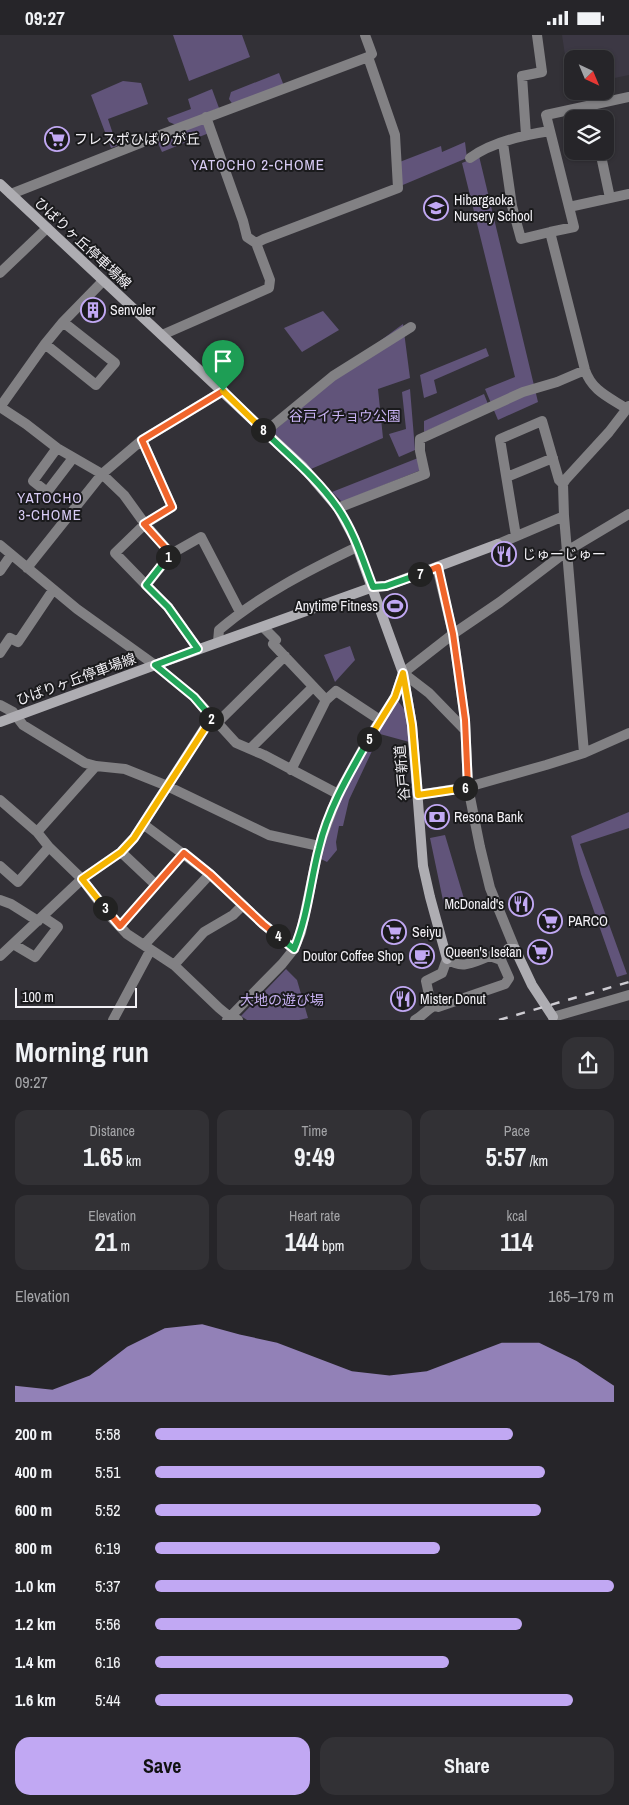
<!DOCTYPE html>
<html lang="en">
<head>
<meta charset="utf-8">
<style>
  body { margin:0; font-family:"Archivo Narrow","Noto Sans JP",sans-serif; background:#323135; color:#f1f3f6; height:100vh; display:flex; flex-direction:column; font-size:19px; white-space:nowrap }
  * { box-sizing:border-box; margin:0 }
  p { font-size:16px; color:#a4a5a8 }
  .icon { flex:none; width:28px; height:28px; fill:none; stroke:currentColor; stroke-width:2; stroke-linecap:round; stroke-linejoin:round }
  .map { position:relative; height:985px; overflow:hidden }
  .details { display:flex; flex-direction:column; background:#262529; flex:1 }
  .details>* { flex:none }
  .needle { width:32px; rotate:136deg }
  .controls { position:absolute; left:564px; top:15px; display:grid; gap:10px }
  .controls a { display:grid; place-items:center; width:50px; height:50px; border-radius:10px; background:#262529; box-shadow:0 1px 4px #0004,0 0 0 1px #424246; font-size:25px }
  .scale { position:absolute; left:15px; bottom:12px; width:122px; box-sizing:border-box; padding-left:5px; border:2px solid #f3f1f6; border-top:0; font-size:14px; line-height:18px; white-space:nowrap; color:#f3f1f6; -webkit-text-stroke:4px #1a1a1c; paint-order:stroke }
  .pin { position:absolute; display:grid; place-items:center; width:42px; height:42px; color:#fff; margin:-51px -21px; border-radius:50% 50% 50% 0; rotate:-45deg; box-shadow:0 0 5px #0007 }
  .pin .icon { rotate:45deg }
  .km { position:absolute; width:25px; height:25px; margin:-12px; border-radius:50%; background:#222; color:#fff; font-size:14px; line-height:25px; text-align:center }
  .round { display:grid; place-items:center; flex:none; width:52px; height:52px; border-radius:15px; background:#323135 }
  .head { display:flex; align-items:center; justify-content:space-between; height:85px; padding:0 15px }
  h1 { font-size:28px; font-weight:700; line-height:38px }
  .stats { display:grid; grid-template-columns:repeat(3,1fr); gap:8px; height:85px; padding:5px 15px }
  .stats div { display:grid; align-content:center; border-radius:12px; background:#323135; text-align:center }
  .stats b { font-size:25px; font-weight:700 }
  .stats small { font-size:14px; font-weight:400 }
  .stats p { font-size:14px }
  .chart { height:140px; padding:10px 15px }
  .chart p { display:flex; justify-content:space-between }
  .chart svg { width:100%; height:90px; margin-top:5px; fill:#c1a8f3; opacity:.7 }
  .button { display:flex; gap:10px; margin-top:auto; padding:10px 15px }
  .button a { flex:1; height:58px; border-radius:15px; background:#c1a8f3; color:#111; font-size:20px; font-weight:700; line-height:58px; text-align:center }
  .button a+a { background:#323135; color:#f1f3f6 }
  ul { padding:0 15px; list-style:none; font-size:16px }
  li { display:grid; grid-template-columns:80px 60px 1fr; align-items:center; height:38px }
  li i { height:12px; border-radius:6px; background:#c1a8f3 }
  .status { display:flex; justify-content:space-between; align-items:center; height:35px; padding:0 25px; background:#262529; direction:ltr }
  .status svg { height:14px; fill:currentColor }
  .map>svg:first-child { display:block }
</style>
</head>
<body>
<div class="status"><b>09:27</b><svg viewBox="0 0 49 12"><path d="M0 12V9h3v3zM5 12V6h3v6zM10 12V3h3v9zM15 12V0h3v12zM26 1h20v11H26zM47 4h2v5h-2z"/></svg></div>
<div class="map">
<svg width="629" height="985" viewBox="0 0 629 985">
  <rect width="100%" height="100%" fill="#333137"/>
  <!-- built -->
  <path fill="#3c3844" d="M 562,0 L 629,0 L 629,40 L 605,45 L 605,24 L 572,24 L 572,52 L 570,53 Z"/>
  <!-- green -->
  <path fill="#61547a" d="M 173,0 L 242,0 L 250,22 L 189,46 Z
    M 279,38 L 284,51 L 233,70 L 229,64 L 231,57 Z
    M 123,46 L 141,48 L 148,69 L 108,84 L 117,111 L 111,113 L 91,60 Z
    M 212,54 L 219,73 L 176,90 L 169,87 L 167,83 L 191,74 L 188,64 Z
    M 205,85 L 209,98 L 162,117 L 156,104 Z
    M 465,107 L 467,123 L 398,152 L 397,128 L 441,111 L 442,117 Z
    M 479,121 L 538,367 L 498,385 L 485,354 L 515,342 L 462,128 Z
    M 323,276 L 339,295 L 302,317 L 284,293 Z
    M 403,289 L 410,343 L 378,354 L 383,403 L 311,434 L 273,397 L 357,323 Z
    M 486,313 L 489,321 L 434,345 L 437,358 L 424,363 L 420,340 Z
    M 410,354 L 415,415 L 399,422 L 389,399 L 406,394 L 402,357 Z
    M 484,359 L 488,369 L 424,397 L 424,386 Z
    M 418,423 L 421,435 L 342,467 L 332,457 Z
    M 350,611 L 355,625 L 335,647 L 324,620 Z
    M 395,662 L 411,683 L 413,708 L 380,699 L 349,765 L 343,791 L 339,791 L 336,807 L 337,815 L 327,827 L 317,822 L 338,759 Z
    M 629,777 L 629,793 L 580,809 L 627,939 L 617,942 L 581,839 L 571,801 Z
    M 445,800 L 465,867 L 445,875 L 430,803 Z
    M 286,934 L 297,945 L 308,983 L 299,985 L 247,985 L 241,981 Z"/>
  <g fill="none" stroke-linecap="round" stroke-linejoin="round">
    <!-- street -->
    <path stroke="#828184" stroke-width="10" d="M 590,70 L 593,84
      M 526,100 L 522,41 L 542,37 L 537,0
      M 503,108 L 512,171 L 521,204 L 550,197
      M 600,116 L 610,163
      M 470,123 C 492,107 523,100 550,96
      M 11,159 L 163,99 L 368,22 L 372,19 L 365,0
      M 569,172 L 629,159
      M 256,208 L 264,204 L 398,153 L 395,100 L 368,22
      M 0,238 L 47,193
      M 162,300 L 269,253 L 270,245 L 256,208 L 247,202 L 243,186 L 206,82
      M 45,309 L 96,350 L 115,328 L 63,287
      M 0,372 L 26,389 L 57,413 L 102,439 L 124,460 L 145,489 L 171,519
      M 0,372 L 45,309 L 63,287 L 103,246
      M 627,374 C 609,362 592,356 585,335 L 550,197 L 574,192 L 546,80 L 629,62
      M 265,397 L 333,341 L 411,292
      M 142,405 L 172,472 L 145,489 L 115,518 L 146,550 L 171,519 L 201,502 L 240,577
      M 57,413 L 33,446 L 47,457 L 73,423
      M 507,442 L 553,423
      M 338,473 L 425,439 L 420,416 L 420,404 L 523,357 L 557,347 L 585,335
      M 564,481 L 584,718
      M 516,501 L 500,404 L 542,386 L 559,445 L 563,449
      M 498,509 L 564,481 L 563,449 L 566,444 L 609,397 L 629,371
      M 0,510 L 77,574 L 155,630 L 194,662 L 236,708 L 264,720 L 338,759
      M 437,532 L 453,599 L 458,634 L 465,685 L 468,752 L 480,812 L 490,853 L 515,914
      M 27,533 L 102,439 L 142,405 L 223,356
      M 0,536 L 11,520
      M 146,550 L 168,572 L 198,614
      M 263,592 L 276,605 L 273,609 L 326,665 L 291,735
      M 218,607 L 219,595 C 260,560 309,535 357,512
      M 0,618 L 10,603 L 18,607 L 53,555
      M 403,638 L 429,658 L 465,695
      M 326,665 L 336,656 L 380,685
      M 0,670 L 13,677 L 23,690 L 85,728 L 96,731 L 125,734 L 165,750 L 269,800 L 319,811
      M 217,688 L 285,621
      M 250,714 L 313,652
      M 418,760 L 468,752 L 546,730 L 584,718 L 629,698
      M 0,765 L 37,797 L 49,812 L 82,844 L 109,880 L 127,899 L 174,930 L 219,973 L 230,982 L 238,985
      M 143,789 L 210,839 L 263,889 L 294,914
      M 37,797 L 96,731
      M 121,817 L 156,850
      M 0,831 L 18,847 L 49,812
      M 0,865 L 11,869 L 38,886
      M 120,891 L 184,818
      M 13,909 L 35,922 L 58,892 L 43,882
      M 144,910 L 210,839
      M 0,921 L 82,844 L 121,817 L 134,803 L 211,683
      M 490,921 L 501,925 L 509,943 L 505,949 L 438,972 L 431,969 L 426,946 L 442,938 L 447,924 C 463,935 473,927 490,921 Z
      M 174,930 L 204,897 L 233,880 L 243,870
      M 113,985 L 150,916
      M 227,985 L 282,929 L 294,914 L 301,897 L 319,811 L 338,759 L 370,701 L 395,662 L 403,638 L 453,599 L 500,567 L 567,516 L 629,479
      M 415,985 C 423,981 425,976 434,971
      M 554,985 L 553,982 L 629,960"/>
    <!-- secondary -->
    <path stroke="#aeadb2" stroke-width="10" d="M 0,149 L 303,432 L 338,473 L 354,503 L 403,638 L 412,690 L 423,831 L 430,862 L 447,924
      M 0,687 L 155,630 L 373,552 L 386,551 L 498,509
      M 508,914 L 515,914 L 532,950 L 553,982"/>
    <!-- rail -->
    <path stroke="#ceccd2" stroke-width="2.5" stroke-dasharray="9 9" stroke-linecap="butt" d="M 499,985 L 629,947"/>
  </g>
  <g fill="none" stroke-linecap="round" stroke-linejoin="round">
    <defs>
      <path id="split-1" d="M 168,522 L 171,519 L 144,489 L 172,472 L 142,405 L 223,356"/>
      <path id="split-2" d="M 168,522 L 146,550 L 168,572 L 198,614 L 155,630 L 194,662 L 212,683 L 211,684"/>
      <path id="split-3" d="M 105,873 L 82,844 L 121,817 L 134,803 L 211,684"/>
      <path id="split-4" d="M 105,873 L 120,891 L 184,818 L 210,839 L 263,889 L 278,901"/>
      <path id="split-5" d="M 278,901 L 294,914 C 308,881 310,847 319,813 C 328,774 349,739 369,704"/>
      <path id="split-6" d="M 369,704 L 395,662 L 403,638 L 412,690 L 418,760 L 465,753"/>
      <path id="split-7" d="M 420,539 L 438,532 L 453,599 L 458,634 L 465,685 L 468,752 L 465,753"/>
      <path id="split-8" d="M 263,395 C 288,420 316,442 337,472 C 354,496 363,526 373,552 L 386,551 L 420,539"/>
      <path id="split-9" d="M 223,356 L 263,395"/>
    </defs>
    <!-- split-1 casing -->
    <use href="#split-1" stroke="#fff" stroke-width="10"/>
    <!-- split-2 casing -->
    <use href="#split-2" stroke="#fff" stroke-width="10"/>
    <!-- split-3 casing -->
    <use href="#split-3" stroke="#fff" stroke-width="10"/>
    <!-- split-4 casing -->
    <use href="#split-4" stroke="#fff" stroke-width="10"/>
    <!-- split-5 casing -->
    <use href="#split-5" stroke="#fff" stroke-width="10"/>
    <!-- split-6 casing -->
    <use href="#split-6" stroke="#fff" stroke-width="10"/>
    <!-- split-7 casing -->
    <use href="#split-7" stroke="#fff" stroke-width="10"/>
    <!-- split-8 casing -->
    <use href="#split-8" stroke="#fff" stroke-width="10"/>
    <!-- split-9 casing -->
    <use href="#split-9" stroke="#fff" stroke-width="10"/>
    <!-- split-1 -->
    <use href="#split-1" stroke="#f0652b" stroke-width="6"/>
    <!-- split-2 -->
    <use href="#split-2" stroke="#22a559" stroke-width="6"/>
    <!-- split-3 -->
    <use href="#split-3" stroke="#f5b400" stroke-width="6"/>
    <!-- split-4 -->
    <use href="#split-4" stroke="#f0652b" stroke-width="6"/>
    <!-- split-5 -->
    <use href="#split-5" stroke="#22a559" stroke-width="6"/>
    <!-- split-6 -->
    <use href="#split-6" stroke="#f5b400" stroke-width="6"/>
    <!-- split-7 -->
    <use href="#split-7" stroke="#f0652b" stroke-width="6"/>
    <!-- split-8 -->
    <use href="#split-8" stroke="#22a559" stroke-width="6"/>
    <!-- split-9 -->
    <use href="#split-9" stroke="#f5b400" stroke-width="6"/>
  </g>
  <!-- icons -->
  <defs>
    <symbol id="supermarket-ring" viewBox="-11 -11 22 22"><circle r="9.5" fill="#1a1a1c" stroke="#c1a8f3" stroke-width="1.5"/><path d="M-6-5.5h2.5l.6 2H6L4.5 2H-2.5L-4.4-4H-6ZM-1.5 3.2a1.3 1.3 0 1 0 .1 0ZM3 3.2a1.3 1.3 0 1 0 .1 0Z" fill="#c1a8f3"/></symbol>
    <symbol id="school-ring" viewBox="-11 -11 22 22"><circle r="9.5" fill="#1a1a1c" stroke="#c1a8f3" stroke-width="1.5"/><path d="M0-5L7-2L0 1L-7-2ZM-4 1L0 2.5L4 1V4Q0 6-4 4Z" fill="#c1a8f3"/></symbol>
    <symbol id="building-ring" viewBox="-11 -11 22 22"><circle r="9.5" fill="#1a1a1c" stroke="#c1a8f3" stroke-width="1.5"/><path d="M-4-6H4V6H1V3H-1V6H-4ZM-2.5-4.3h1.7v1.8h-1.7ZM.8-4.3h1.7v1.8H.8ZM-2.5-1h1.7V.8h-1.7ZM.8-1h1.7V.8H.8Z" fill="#c1a8f3"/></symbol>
    <symbol id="restaurant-ring" viewBox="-11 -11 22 22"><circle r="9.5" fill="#1a1a1c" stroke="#c1a8f3" stroke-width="1.5"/><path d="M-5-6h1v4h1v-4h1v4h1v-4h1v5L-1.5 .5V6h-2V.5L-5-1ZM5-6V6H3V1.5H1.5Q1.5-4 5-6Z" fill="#c1a8f3"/></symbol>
    <symbol id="stadium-ring" viewBox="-11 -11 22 22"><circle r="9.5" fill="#1a1a1c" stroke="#c1a8f3" stroke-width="1.5"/><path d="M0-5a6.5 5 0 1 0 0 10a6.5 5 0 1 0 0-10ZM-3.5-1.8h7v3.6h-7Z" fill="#c1a8f3"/></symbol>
    <symbol id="bank-ring" viewBox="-11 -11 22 22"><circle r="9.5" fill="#1a1a1c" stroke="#c1a8f3" stroke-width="1.5"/><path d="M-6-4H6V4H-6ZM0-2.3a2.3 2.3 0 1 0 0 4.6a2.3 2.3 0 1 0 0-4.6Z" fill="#c1a8f3"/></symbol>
    <symbol id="cafe-ring" viewBox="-11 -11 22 22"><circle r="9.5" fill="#1a1a1c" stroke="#c1a8f3" stroke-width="1.5"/><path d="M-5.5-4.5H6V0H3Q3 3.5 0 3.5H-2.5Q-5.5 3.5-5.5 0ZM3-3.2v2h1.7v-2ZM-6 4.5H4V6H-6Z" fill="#c1a8f3"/></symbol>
  </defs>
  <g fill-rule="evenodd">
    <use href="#supermarket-ring" x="43" y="90" width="28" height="28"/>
    <use href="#school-ring" x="422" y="159" width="28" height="28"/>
    <use href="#building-ring" x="79" y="261" width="28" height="28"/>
    <use href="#restaurant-ring" x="490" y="505" width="28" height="28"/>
    <use href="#stadium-ring" x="381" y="557" width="28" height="28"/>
    <use href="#bank-ring" x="423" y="768" width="28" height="28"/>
    <use href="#restaurant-ring" x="507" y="855" width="28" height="28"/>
    <use href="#supermarket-ring" x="536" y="872" width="28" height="28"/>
    <use href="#supermarket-ring" x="380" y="883" width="28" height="28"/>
    <use href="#supermarket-ring" x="526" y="903" width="28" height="28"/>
    <use href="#cafe-ring" x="408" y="907" width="28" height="28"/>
    <use href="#restaurant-ring" x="389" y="950" width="28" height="28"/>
  </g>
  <g text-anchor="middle" stroke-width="4" stroke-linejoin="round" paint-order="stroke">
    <!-- poi labels -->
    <g font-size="14" fill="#f3f1f6" stroke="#1a1a1c" text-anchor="start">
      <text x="74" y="109">フレスポひばりが丘</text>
      <text x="454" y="170">Hibargaoka<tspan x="454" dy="16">Nursery School</tspan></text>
      <text x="110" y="280">Senvoler</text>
      <text x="522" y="524">じゅーじゅー</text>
      <text x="378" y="576" text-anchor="end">Anytime Fitness</text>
      <text x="454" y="787">Resona Bank</text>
      <text x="504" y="874" text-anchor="end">McDonald's</text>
      <text x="568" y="891">PARCO</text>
      <text x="412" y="902">Seiyu</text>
      <text x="522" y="922" text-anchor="end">Queen's Isetan</text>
      <text x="404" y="926" text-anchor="end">Doutor Coffee Shop</text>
      <text x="420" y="969">Mister Donut</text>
    </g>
    <!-- street labels -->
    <g font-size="14" fill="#f3f1f6" stroke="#1a1a1c">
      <text transform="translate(83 208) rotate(43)" y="5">ひばりヶ丘停車場線</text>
      <text transform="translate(76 644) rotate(-20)" y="5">ひばりヶ丘停車場線</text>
      <text transform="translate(402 738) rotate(-95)" y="5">谷戸新道</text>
    </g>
    <!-- park labels -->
    <g font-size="14" fill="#c7b1f2" stroke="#1a1a1c">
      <text x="345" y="386">谷戸イチョウ公園</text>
      <text x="282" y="970">大地の遊び場</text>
    </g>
    <!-- neighbourhood labels -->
    <g font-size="15" letter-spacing="1" fill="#d9ccf6" stroke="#1a1a1c">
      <text x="258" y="135">YATOCHO 2-CHOME</text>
      <text x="50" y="468">YATOCHO<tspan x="50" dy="17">3-CHOME</tspan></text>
    </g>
  </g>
</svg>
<div class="controls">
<a><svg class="needle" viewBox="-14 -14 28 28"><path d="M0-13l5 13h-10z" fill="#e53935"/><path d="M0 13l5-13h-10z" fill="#a4a5a8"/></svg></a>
<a><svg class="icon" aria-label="layers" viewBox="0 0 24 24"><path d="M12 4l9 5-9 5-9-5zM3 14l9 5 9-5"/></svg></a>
</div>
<div class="scale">100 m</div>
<div class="pin" style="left:223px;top:356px;background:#1e9e55"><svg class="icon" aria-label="arrive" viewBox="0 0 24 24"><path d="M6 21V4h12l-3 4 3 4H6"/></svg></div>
<b class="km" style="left:168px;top:522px">1</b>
<b class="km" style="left:211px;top:684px">2</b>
<b class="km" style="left:105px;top:873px">3</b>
<b class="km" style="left:278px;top:901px">4</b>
<b class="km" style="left:369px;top:704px">5</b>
<b class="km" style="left:465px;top:753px">6</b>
<b class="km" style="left:420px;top:539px">7</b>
<b class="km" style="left:263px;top:395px">8</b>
</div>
<section class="details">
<div class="head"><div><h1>Morning run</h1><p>09:27</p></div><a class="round"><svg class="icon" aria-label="share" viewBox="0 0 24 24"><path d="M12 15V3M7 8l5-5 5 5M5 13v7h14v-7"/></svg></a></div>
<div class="stats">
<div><p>Distance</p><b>1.65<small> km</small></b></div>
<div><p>Time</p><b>9:49</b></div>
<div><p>Pace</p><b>5:57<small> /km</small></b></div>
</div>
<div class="stats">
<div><p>Elevation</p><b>21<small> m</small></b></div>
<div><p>Heart rate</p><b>144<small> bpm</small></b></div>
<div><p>kcal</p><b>114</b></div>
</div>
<div class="chart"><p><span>Elevation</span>165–179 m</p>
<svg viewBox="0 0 160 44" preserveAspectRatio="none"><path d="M0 44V36L10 38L20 31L30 17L40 8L50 6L60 11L70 15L80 22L90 29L100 31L110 29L120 22L130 15L140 15L150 24L160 36V44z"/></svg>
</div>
<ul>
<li><b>200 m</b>5:58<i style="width:78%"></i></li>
<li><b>400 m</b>5:51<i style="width:85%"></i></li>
<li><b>600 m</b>5:52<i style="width:84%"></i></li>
<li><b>800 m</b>6:19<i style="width:62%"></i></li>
<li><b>1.0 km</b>5:37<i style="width:100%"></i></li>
<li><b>1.2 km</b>5:56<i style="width:80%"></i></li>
<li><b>1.4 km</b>6:16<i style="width:64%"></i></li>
<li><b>1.6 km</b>5:44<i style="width:91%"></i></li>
</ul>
<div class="button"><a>Save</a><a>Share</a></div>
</section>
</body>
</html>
